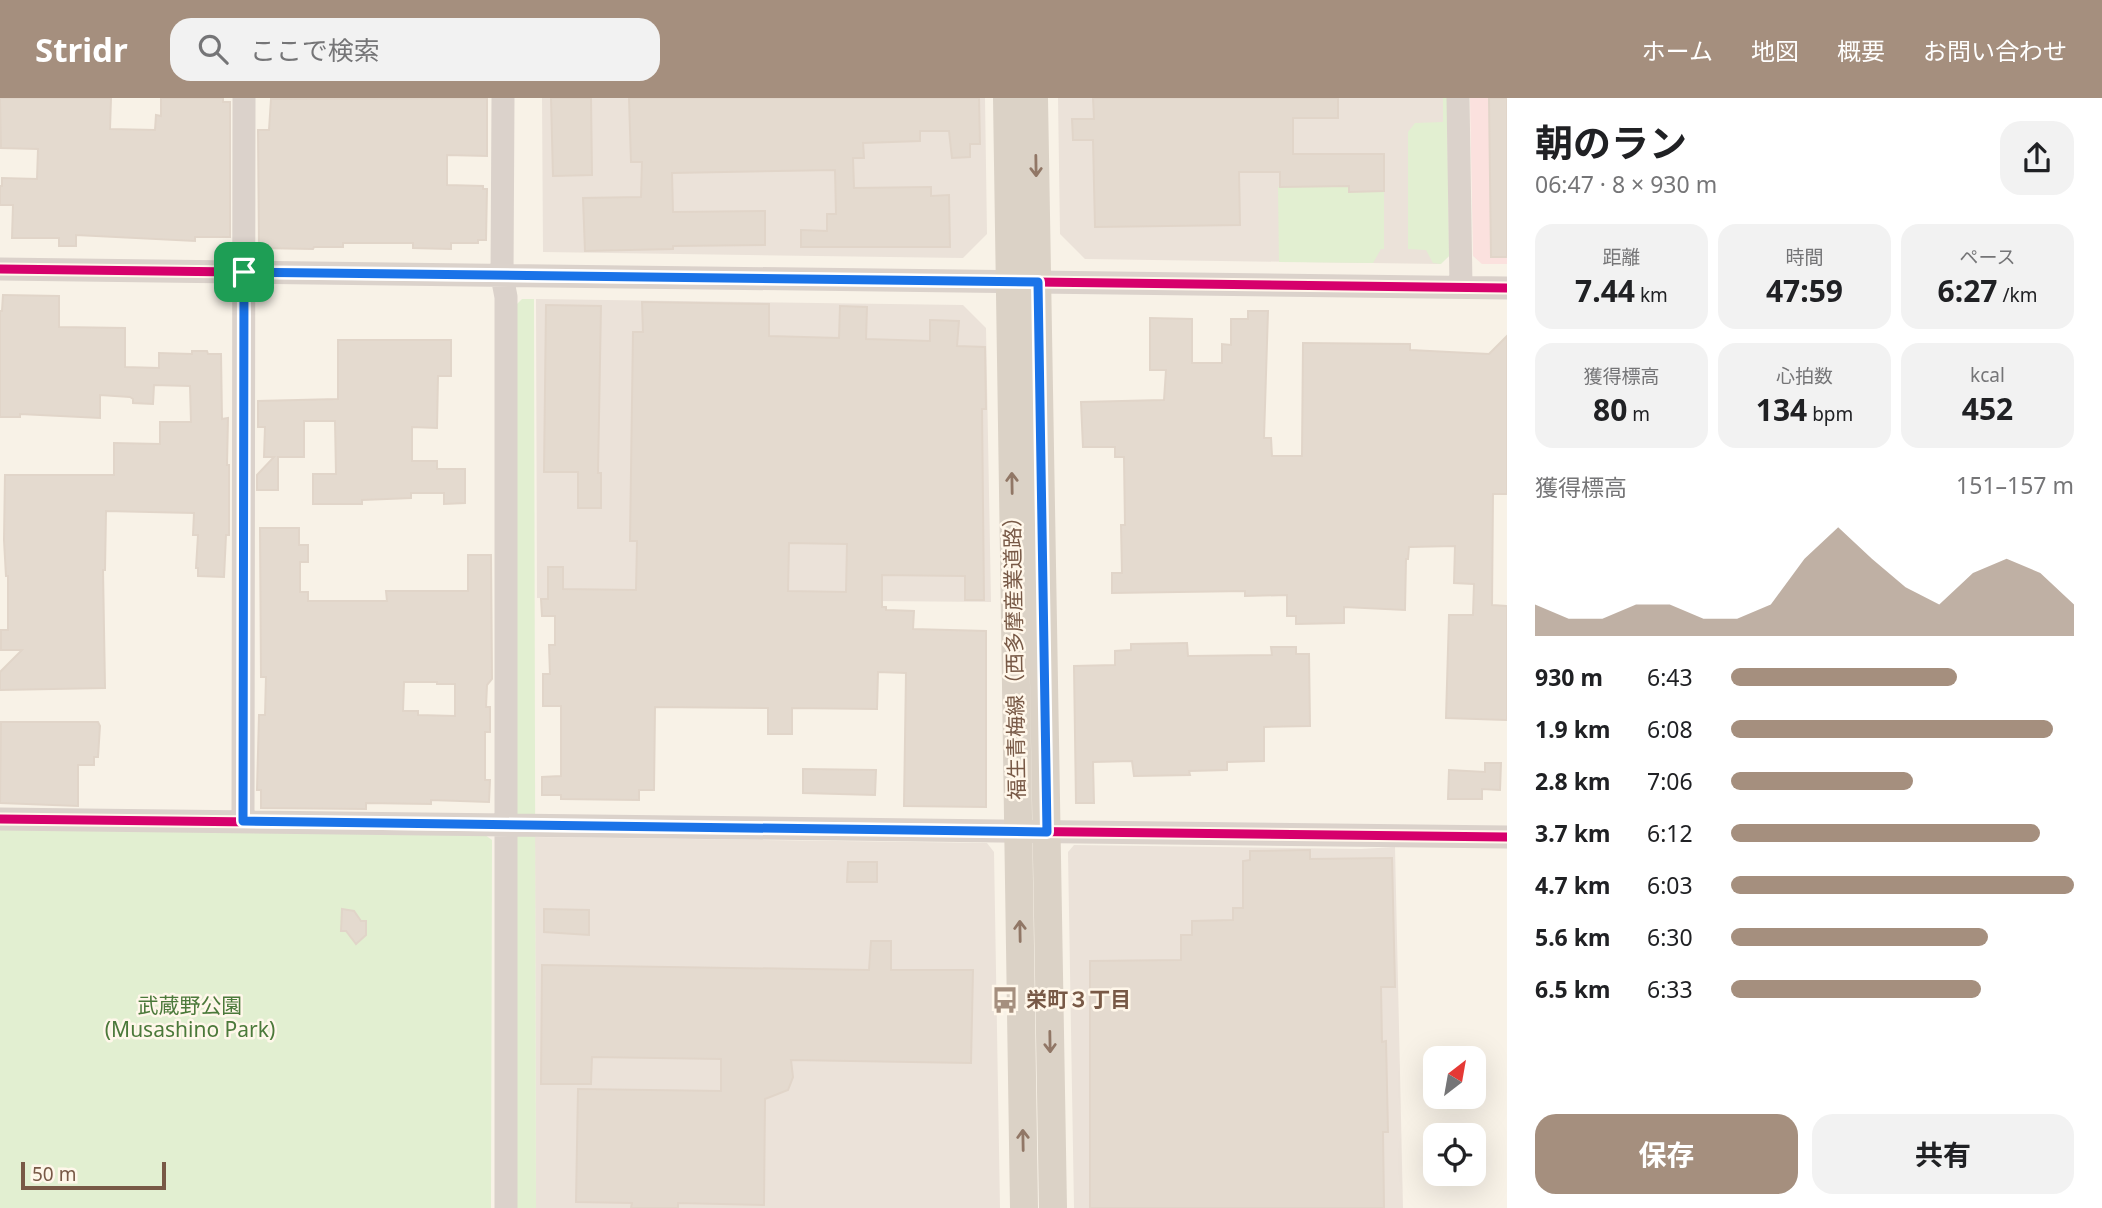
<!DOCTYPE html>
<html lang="ja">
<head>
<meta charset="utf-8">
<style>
  body { margin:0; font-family:"Noto Sans","Noto Sans JP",sans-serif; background:#f2f2f2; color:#202124; height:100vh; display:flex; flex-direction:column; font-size:26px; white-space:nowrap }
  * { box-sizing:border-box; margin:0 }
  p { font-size:23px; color:#757577 }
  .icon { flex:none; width:38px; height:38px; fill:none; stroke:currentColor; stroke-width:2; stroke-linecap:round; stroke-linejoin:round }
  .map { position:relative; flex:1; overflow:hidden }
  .side { display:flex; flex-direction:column; background:#fff; width:595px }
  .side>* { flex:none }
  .needle { width:46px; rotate:31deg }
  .fabs { position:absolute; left:1423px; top:948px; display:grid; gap:14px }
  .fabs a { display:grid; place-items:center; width:63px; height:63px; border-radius:14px; background:#fff; box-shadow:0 7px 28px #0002; font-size:35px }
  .scale { position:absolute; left:21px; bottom:18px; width:145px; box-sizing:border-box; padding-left:7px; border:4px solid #785946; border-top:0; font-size:19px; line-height:24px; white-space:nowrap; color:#785946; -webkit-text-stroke:5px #fff7ea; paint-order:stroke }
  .pin { position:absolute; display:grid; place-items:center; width:60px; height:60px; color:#fff; margin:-30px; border-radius:14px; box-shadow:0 4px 10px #0006 }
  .round { display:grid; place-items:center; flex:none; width:74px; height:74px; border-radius:21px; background:#f2f2f2 }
  .headline { display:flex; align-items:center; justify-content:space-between; height:119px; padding:0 28px }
  h1 { font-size:38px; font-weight:700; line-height:52px }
  .stats { display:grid; grid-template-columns:repeat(3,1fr); gap:10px; height:119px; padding:7px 28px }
  .stats div { display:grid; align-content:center; border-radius:18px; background:#f2f2f2; text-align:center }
  .stats b { font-size:30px; font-weight:700 }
  .stats small { font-size:19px; font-weight:400 }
  .stats p { font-size:19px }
  .chart { height:196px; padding:14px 28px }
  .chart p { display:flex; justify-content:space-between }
  .chart svg { width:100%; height:126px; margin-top:7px; fill:#a58f7e; opacity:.7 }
  .cta { display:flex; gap:14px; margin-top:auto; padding:14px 28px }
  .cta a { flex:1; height:80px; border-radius:21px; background:#a58f7e; color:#fff; font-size:28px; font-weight:700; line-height:80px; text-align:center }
  .cta a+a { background:#f2f2f2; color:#202124 }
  ul { padding:0 28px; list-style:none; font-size:23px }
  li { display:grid; grid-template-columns:112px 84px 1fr; align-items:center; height:52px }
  li i { height:18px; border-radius:9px; background:#a58f7e }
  header { display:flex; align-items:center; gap:42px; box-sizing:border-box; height:98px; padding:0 35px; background:#a58f7e; color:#fff }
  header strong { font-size:33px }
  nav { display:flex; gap:38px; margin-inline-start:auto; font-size:24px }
  .search { width:490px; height:63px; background:#f2f2f2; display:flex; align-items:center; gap:18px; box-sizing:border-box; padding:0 24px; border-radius:21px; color:#757577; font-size:26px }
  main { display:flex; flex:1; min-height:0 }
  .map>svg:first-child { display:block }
</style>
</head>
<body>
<header>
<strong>Stridr</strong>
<div class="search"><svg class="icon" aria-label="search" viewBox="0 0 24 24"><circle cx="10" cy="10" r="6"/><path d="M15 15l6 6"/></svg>ここで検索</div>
<nav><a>ホーム</a><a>地図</a><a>概要</a><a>お問い合わせ</a></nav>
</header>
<main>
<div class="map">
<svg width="1507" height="1110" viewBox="0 0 1507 1110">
  <rect width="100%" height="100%" fill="#f8f2e7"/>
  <!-- industrial -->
  <path fill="#ebe2d9" d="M 542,0 L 985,0 L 987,136 L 963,160 L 543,154 Z
    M 1058,0 L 1447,0 L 1449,158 L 1440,166 L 1085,161 L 1060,136 Z
    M 536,201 L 963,207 L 986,230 L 991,504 L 537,500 Z
    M 535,739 L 987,745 L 994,754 L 1000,1110 L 536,1110 Z
    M 1074,747 L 1361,751 L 1395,749 L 1403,1110 L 1074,1110 L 1068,754 Z"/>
  <!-- medical -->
  <path fill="#fbe1de" d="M 1470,0 L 1507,0 L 1507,166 L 1482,166 L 1473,158 Z"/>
  <!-- green -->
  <path fill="#e2efd1" d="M 1443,0 L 1447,0 L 1449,158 L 1441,166 L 1433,165 L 1426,152 L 1408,151 L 1408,34 L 1415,25 L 1443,24 Z
    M 1349,88 L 1350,93 L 1384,93 L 1384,151 L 1381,151 L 1373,165 L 1279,164 L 1278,89 Z
    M 522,201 L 534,201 L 536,1110 L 514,1110 L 514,209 Z
    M 0,731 L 481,734 L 492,742 L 491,1110 L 0,1110 Z"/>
  <!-- building -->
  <path fill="#e4dacf" stroke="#e1d5c9" stroke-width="2" fill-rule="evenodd" d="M 0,0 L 111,0 L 110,31 L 155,32 L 156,17 L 161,18 L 161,0 L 223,0 L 223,4 L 230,4 L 230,139 L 195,139 L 195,143 L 76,137 L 76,148 L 59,148 L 59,140 L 12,140 L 13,107 L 0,107 L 0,88 L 2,88 L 2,80 L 37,81 L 38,51 L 1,50 Z
    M 487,0 L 487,58 L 447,57 L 447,87 L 483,88 L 483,91 L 487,91 L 486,142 L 478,142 L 478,145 L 451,145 L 451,151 L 413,150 L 413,145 L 343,145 L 343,149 L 314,149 L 313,151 L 259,150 L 258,32 L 269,32 L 271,1 Z
    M 551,0 L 591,0 L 592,77 L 553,78 Z
    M 629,0 L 979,0 L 980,46 L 970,46 L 970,59 L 952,60 L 949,33 L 920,33 L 920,43 L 863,45 L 864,60 L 853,60 L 854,90 L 931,89 L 931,98 L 949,97 L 950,149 L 801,149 L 801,132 L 827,133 L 827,116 L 836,116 L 835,72 L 672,75 L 673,114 L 765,113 L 765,147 L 673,148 L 673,151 L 585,153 L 583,100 L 641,99 L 642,64 L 631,64 Z
    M 1093,0 L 1338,0 L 1338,20 L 1293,20 L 1293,56 L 1384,56 L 1384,93 L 1349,94 L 1349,88 L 1280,89 L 1280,74 L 1239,74 L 1240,127 L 1095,129 L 1093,42 L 1073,42 L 1072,21 L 1094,21 Z
    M 1489,0 L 1507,0 L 1507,159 L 1491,159 Z
    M 3,197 L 59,198 L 59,229 L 125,230 L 125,269 L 159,270 L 159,255 L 192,256 L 192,253 L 207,253 L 208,256 L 221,256 L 222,321 L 228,320 L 227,367 L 229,367 L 229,437 L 226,437 L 224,479 L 198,478 L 198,470 L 196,470 L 198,437 L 193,437 L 194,415 L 106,413 L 105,472 L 103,472 L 105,590 L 0,592 L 0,574 L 22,552 L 1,552 L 1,532 L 8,532 L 8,478 L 6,478 L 4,442 L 5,377 L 114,377 L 114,345 L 160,346 L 160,324 L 191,324 L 190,288 L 154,287 L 153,306 L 133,305 L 133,301 L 130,299 L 100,297 L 100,320 L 20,316 L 20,319 L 0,319 L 0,213 L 2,213 Z
    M 642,204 L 769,206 L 769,238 L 839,240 L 840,208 L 867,209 L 866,241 L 930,243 L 930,222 L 959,223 L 957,248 L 985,249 L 986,311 L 982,311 L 984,502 L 965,502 L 965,478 L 882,477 L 882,509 L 886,509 L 886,512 L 914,513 L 913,531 L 986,533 L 986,709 L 904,708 L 906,575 L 878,574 L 877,611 L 792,610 L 792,636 L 768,636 L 768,610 L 655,609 L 654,692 L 639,692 L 639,702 L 561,701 L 561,697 L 542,697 L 542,679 L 561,678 L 561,608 L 543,608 L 543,576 L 550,576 L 549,547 L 555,547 L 555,518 L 542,518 L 541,501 L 548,501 L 548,469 L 563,469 L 563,491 L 636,492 L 637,443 L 630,443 L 633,234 L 643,234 ZM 789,445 L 847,446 L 846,494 L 788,493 Z
    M 546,207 L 601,208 L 598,375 L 601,375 L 601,410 L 578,410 L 578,374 L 544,374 Z
    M 1248,213 L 1268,213 L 1264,340 L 1271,340 L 1272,358 L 1302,358 L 1303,245 L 1410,246 L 1410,252 L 1489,256 L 1507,238 L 1507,396 L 1493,396 L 1492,507 L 1507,508 L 1507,622 L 1446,620 L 1449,517 L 1473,517 L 1474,486 L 1454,485 L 1455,448 L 1409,449 L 1408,461 L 1406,461 L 1405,512 L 1344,509 L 1344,525 L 1296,526 L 1296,518 L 1287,518 L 1287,497 L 1245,498 L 1245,493 L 1112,495 L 1112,475 L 1122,475 L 1121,427 L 1125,427 L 1124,359 L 1115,359 L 1115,349 L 1083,349 L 1081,304 L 1164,302 L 1166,272 L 1150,272 L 1150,220 L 1192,221 L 1192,265 L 1222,265 L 1222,246 L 1231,247 L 1231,221 L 1248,221 Z
    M 338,242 L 451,242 L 451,278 L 438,278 L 437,330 L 412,329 L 412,363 L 437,363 L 437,371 L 465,371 L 465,405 L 444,406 L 444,395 L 411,395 L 411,400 L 362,402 L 362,406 L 313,406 L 313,376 L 336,376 L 335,323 L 304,323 L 304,359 L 278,359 L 278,392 L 257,392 L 257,377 L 274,359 L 264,359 L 265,329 L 258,329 L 258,303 L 338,301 Z
    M 260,430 L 299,430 L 299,447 L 308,447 L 308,464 L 300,464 L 300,494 L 308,494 L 308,503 L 387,503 L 386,493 L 468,493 L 468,457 L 491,457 L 492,581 L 487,587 L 486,609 L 490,609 L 490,634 L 485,634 L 485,682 L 490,682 L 489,704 L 431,702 L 431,706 L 366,705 L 366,711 L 261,710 L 261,692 L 257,692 L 259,617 L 265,617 L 266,579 L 261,579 ZM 404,584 L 437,584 L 437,586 L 455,586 L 455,618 L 418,617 L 418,613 L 403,613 Z
    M 1187,545 L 1188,558 L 1272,557 L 1271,549 L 1296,549 L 1296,556 L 1309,556 L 1310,628 L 1264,629 L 1264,663 L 1227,664 L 1227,672 L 1189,673 L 1190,677 L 1134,678 L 1132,663 L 1093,664 L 1094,705 L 1076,705 L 1074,568 L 1115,567 L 1115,553 L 1131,552 L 1131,546 Z
    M 1,624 L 98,624 L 100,628 L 98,659 L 94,659 L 94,667 L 78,667 L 78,708 L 0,705 Z
    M 1485,665 L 1501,665 L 1500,692 L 1482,691 L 1482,701 L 1448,701 L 1449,672 L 1485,674 Z
    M 803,671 L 876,672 L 875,697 L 803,695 Z
    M 1310,752 L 1310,761 L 1392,760 L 1395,889 L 1381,889 L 1382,944 L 1386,943 L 1388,1034 L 1383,1034 L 1384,1110 L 1090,1110 L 1090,863 L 1181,862 L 1181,837 L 1192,837 L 1192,823 L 1233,822 L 1233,810 L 1243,810 L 1243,763 L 1250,762 L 1250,753 Z
    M 848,764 L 877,764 L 877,784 L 847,784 Z
    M 342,811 L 354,813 L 361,823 L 366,823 L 366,837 L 356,846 L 346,833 L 341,833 Z
    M 544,811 L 589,812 L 589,837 L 544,834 Z
    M 871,843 L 891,843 L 891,872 L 973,872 L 971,965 L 791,962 L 793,979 L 788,992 L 765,1001 L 764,1107 L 678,1105 L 678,1110 L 631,1110 L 632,1105 L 576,1104 L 578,991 L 721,993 L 721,961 L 592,959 L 591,986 L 541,986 L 542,867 L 869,872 Z"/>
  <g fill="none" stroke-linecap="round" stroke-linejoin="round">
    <!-- minor -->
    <path stroke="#dbd2cb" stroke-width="23" d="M 503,0 L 502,178 L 506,199 L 506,1110
      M 1458,0 L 1461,189
      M 0,171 L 1507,190
      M 0,721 L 1507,739
      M 243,723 L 244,0"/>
    <!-- major -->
    <path stroke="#dbd2c6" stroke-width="28" d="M 1007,0 L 1024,1110
      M 1034,0 L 1053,1110"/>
    <defs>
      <path id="cycleway" d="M 0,171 L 1507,190
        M 0,721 L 1507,739"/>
    </defs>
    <!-- cycleway casing -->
    <use href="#cycleway" stroke="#fff7ea" stroke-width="13"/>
    <!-- cycleway -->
    <use href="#cycleway" stroke="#d6006c" stroke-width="9"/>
  </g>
  <!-- one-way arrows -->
  <defs><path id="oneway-shaft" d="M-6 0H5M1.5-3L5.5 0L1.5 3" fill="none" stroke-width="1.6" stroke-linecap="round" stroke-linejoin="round" transform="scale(1.75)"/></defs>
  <g stroke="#917766">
    <use href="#oneway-shaft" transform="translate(1036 68) rotate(89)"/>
    <use href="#oneway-shaft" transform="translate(1012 385) rotate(-91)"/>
    <use href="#oneway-shaft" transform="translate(1020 833) rotate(-91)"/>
    <use href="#oneway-shaft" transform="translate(1050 944) rotate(89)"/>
    <use href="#oneway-shaft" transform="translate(1023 1042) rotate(-91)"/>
  </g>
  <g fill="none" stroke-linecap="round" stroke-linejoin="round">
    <defs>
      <path id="route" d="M 244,174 L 1038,184 L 1047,734 L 243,723 Z"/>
    </defs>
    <!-- route casing -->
    <use href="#route" stroke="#fff" stroke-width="14"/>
    <!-- route -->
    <use href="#route" stroke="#1a73e8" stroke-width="9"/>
  </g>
  <!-- icons -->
  <defs>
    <symbol id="bus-bare" viewBox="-9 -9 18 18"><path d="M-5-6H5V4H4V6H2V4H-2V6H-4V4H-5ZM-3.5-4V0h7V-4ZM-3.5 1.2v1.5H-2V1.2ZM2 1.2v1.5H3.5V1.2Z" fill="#a58f7e" stroke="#fff7ea" stroke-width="2.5" paint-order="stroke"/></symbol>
  </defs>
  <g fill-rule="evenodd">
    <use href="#bus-bare" x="986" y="883" width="38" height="38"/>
  </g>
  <g text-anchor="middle" stroke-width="5" stroke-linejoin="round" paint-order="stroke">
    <!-- street labels -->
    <g font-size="21" fill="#785946" stroke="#fff7ea">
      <text transform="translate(1015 555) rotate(-91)" y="7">福生青梅線（西多摩産業道路）</text>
    </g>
    <!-- poi labels -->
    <g font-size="21" font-weight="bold" fill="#785946" stroke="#fff7ea" text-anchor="start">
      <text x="1026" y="909">栄町３丁目</text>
    </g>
    <!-- park labels -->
    <g font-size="21" fill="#4b793a" stroke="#fff7ea">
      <text x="190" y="915">武蔵野公園<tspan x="190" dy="24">(Musashino Park)</tspan></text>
    </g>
  </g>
</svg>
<div class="fabs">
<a><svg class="needle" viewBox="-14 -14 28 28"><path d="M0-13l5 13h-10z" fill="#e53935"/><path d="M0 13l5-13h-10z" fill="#757577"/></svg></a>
<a><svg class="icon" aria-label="locate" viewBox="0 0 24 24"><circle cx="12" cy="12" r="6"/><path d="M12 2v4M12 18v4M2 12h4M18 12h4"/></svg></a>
</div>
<div class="scale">50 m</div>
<div class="pin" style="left:244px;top:174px;background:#1e9e55"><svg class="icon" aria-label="arrive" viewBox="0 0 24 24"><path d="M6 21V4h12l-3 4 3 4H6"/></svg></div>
</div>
<section class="side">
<div class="headline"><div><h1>朝のラン</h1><p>06:47 · 8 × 930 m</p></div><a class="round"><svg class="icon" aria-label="share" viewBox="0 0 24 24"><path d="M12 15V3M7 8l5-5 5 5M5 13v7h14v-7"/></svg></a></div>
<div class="stats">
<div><p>距離</p><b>7.44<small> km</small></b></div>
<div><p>時間</p><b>47:59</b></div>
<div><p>ペース</p><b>6:27<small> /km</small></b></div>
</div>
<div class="stats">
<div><p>獲得標高</p><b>80<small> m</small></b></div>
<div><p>心拍数</p><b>134<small> bpm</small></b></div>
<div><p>kcal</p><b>452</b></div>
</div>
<div class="chart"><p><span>獲得標高</span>151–157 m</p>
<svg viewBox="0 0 160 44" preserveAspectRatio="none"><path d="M0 44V33L10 38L20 38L30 33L40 33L50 38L60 38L70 33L80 17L90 6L100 17L110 27L120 33L130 22L140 17L150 22L160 33V44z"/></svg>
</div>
<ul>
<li><b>930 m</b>6:43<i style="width:66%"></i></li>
<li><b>1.9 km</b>6:08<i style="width:94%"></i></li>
<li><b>2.8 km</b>7:06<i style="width:53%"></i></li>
<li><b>3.7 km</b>6:12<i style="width:90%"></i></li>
<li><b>4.7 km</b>6:03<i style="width:100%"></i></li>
<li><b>5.6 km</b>6:30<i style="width:75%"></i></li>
<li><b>6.5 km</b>6:33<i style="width:73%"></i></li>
</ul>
<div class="cta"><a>保存</a><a>共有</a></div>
</section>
</main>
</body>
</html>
